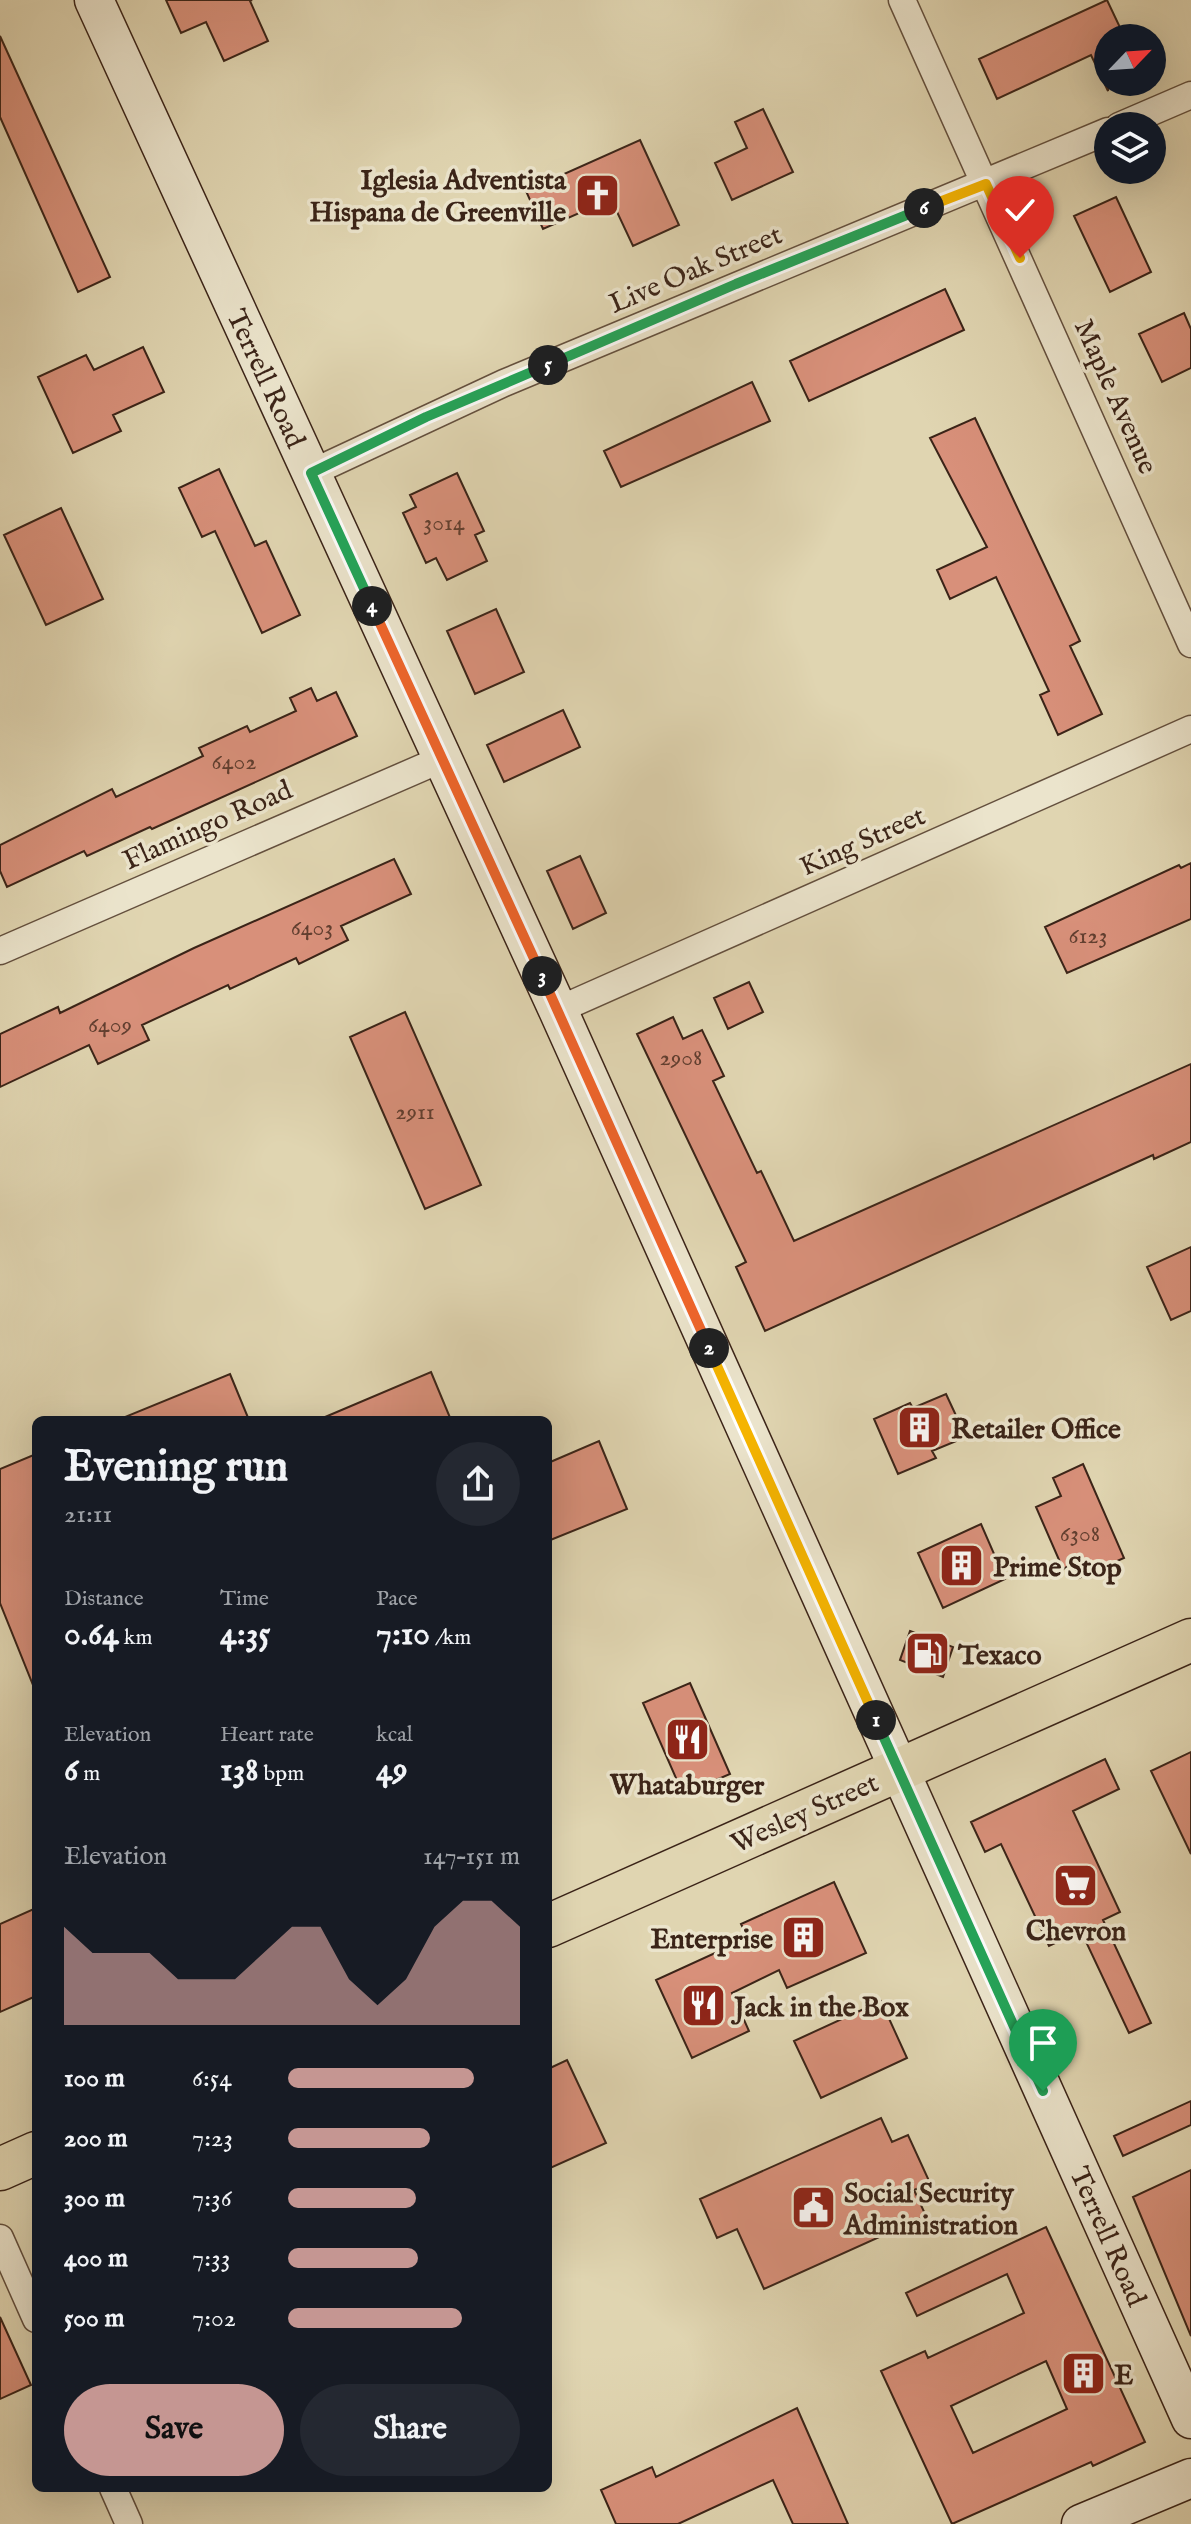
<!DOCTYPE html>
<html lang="en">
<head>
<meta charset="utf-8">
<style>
  body { margin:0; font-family:"IM FELL English",serif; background:#242831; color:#f1f3f6; height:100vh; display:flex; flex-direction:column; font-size:30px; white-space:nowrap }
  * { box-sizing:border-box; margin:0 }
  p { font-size:26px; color:#9ea1a6 }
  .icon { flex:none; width:44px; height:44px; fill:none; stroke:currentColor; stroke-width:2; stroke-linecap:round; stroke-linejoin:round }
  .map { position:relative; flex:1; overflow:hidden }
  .side { position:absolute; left:32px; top:1416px; width:520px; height:1076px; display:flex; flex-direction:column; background:#171b24; border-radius:12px; box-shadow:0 8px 32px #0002 }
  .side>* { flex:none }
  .needle { width:52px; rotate:65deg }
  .tools { position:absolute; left:1094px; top:24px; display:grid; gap:16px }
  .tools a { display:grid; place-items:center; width:72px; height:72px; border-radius:50%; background:#171b24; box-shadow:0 8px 32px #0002; font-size:40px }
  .pin { position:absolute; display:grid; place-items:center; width:68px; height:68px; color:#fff; margin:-82px -34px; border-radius:50% 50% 50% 0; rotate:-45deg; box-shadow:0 0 8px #0007 }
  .pin .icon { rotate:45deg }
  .km { position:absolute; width:40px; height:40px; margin:-20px; border-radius:50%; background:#222; color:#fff; font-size:22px; line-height:40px; text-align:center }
  .round { display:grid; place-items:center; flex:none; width:84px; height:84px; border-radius:42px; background:#242831 }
  .headline { display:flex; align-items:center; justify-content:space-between; height:136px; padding:0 32px }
  h1 { font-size:44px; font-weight:700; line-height:60px }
  .stats { display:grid; grid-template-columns:repeat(3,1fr); gap:12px; height:136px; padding:8px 32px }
  .stats div { display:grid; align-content:center }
  .stats b { font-size:34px; font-weight:700 }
  .stats small { font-size:22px; font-weight:400 }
  .stats p { font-size:22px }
  .chart { height:224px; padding:16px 32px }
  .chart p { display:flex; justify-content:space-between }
  .chart svg { width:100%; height:144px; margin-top:8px; fill:#c59692; opacity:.7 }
  .button { display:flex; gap:16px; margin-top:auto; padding:16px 32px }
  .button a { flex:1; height:92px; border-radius:48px; background:#c59692; color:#111; font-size:32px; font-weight:700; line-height:92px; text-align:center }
  .button a+a { background:#242831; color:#f1f3f6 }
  ul { padding:0 32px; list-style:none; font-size:26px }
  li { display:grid; grid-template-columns:128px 96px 1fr; align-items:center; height:60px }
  li i { height:20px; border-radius:10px; background:#c59692 }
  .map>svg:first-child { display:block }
</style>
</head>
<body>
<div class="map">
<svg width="1191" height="2524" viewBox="0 0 1191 2524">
  <rect width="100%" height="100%" fill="#e0d5b1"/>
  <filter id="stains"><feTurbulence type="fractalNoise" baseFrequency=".0025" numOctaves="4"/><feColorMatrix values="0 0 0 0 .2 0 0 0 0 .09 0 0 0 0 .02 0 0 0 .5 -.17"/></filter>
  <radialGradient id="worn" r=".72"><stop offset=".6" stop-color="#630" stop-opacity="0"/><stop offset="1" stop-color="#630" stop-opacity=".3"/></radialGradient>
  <!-- building -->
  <path fill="#d8907a" stroke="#3b2418" stroke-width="2" fill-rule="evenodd" d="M 166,0 L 252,0 L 250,1 L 268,41 L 224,61 L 206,22 L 181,33 Z
    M 1107,0 L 1125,38 L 1108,38 L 1108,91 L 1091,55 L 997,99 L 979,59 Z
    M 0,36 L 110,277 L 78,292 L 0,117 Z
    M 763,109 L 793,172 L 732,200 L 715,163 L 747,148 L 735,122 Z
    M 640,140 L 679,225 L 633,246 L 611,199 L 543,229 L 526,191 Z
    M 1116,197 L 1151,272 L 1110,292 L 1074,216 Z
    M 945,289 L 964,330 L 809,401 L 790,361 Z
    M 1184,313 L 1191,329 L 1191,368 L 1162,382 L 1139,334 Z
    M 143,347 L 164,392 L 113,415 L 121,431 L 73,453 L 38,377 L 86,355 L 94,370 Z
    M 752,382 L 770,421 L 621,487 L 604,451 Z
    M 975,418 L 1080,641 L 1070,646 L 1102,714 L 1058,735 L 1040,695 L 1049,691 L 996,577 L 950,599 L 937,570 L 987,547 L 930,438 Z
    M 219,469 L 255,546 L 266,541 L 300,615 L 262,633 L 215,531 L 202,537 L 179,488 Z
    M 457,473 L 484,531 L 475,535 L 487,561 L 447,580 L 436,558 L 426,563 L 403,513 L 416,507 L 410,495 Z
    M 61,508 L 103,599 L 46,625 L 4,535 Z
    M 496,609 L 524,672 L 475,694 L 447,631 Z
    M 311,688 L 317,701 L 336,692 L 357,736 L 152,829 L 150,827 L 87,856 L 84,851 L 7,887 L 0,871 L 0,845 L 112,789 L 116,797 L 203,756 L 199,748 L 247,726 L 250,732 L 296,711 L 290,698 Z
    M 563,710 L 580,747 L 504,782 L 487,745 Z
    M 580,856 L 606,913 L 573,929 L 547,871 Z
    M 394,859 L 411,894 L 341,926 L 348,940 L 299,964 L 296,958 L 230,989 L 228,985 L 142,1025 L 149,1040 L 98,1064 L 89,1045 L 0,1087 L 0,1034 L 58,1007 L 60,1013 L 194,948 Z
    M 1191,863 L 1191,919 L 1067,973 L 1045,927 L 1179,865 L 1181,868 Z
    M 749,982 L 763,1012 L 728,1029 L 714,998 Z
    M 405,1012 L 481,1185 L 425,1209 L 350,1037 Z
    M 673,1017 L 683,1039 L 702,1030 L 724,1076 L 713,1081 L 757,1173 L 761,1171 L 794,1241 L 1191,1064 L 1191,1142 L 1154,1159 L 1153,1155 L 765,1331 L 736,1267 L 746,1262 L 637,1034 Z
    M 1191,1247 L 1191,1311 L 1171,1320 L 1147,1267 Z
    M 431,1372 L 451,1420 L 318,1420 Z
    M 230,1374 L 249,1420 L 121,1420 L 120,1419 Z
    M 946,1394 L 966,1437 L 932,1451 L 936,1458 L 898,1474 L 874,1419 L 910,1403 L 913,1408 Z
    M 599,1441 L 627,1509 L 548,1541 L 548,1463 Z
    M 36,1454 L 36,1690 L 35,1690 L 0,1603 L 0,1469 Z
    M 1083,1464 L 1124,1558 L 1079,1578 L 1072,1564 L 1063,1569 L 1036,1507 L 1061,1496 L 1053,1478 Z
    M 981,1524 L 1005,1579 L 943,1608 L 918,1553 Z
    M 910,1631 L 953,1647 L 943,1677 L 900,1660 Z
    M 690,1683 L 730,1774 L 683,1794 L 643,1703 Z
    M 1191,1752 L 1191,1854 L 1151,1771 Z
    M 1105,1759 L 1119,1789 L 1073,1811 L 1120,1912 L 1103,1920 L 1151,2023 L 1129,2033 L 1081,1931 L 1049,1946 L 1001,1844 L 985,1852 L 971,1822 Z
    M 834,1882 L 866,1953 L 787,1988 L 779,1970 L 732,1993 L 749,2031 L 692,2058 L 656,1980 L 748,1938 L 741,1924 Z
    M 36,1908 L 36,1996 L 0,2012 L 0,1924 Z
    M 881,2001 L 907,2058 L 821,2098 L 794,2041 Z
    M 567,2060 L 606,2143 L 548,2169 L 548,2069 Z
    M 1191,2101 L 1191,2125 L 1123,2156 L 1114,2136 Z
    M 881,2118 L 892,2142 L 908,2135 L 930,2183 L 914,2190 L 926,2216 L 764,2289 L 737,2229 L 717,2238 L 700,2199 Z
    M 1191,2170 L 1191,2336 L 1133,2197 Z
    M 1046,2227 L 1145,2442 L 1093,2466 L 1091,2462 L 952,2524 L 881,2371 L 925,2351 L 928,2358 L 1024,2313 L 1007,2274 L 917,2316 L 906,2293 ZM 1046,2361 L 1067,2409 L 973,2453 L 951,2406 Z
    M 0,2317 L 31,2385 L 0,2399 Z
    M 797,2408 L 848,2524 L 793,2524 L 773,2480 L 678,2524 L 616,2524 L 601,2490 L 652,2467 L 656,2477 Z"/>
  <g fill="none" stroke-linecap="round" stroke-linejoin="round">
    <defs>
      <path id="street" d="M 902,0 L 1191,644
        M 1119,126 L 1191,95
        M 311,473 L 504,383 L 1108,131
        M 0,951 L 442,759
        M 558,1010 L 1191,729
        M 0,2238 L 36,2319
        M 113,2488 L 129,2524"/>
      <path id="secondary" d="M 94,0 L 558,1010 L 1191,2419
        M 1081,2524 L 1191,2478"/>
      <path id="primary" d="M 548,1926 L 1191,1640
        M 0,2169 L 36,2153"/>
    </defs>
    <!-- street casing -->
    <use href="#street" stroke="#64503e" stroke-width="29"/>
    <!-- secondary casing -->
    <use href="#secondary" stroke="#3b2418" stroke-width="41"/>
    <!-- primary casing -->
    <use href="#primary" stroke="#3b2418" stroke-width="45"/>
    <!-- street -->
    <use href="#street" stroke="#ebe4cc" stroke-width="26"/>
    <!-- secondary -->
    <use href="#secondary" stroke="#ebe4cc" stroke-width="38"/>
    <!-- primary -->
    <use href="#primary" stroke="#e0d5b1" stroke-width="42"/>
  </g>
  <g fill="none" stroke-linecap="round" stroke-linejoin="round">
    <defs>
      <path id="split-1" d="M 876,1720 L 1043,2091"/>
      <path id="split-2" d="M 709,1348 L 876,1720"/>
      <path id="split-3" d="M 542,976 L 709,1348"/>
      <path id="split-4" d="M 372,606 L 542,976"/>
      <path id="split-5" d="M 372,606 L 311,473 L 426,417 L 548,365"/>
      <path id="split-6" d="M 548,365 L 736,284 L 924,208"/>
      <path id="split-7" d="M 924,208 L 986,184 L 1020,258"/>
    </defs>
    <!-- split-1 casing -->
    <use href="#split-1" stroke="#fff" stroke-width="16"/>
    <!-- split-2 casing -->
    <use href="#split-2" stroke="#fff" stroke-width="16"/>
    <!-- split-3 casing -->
    <use href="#split-3" stroke="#fff" stroke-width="16"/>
    <!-- split-4 casing -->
    <use href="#split-4" stroke="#fff" stroke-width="16"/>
    <!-- split-5 casing -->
    <use href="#split-5" stroke="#fff" stroke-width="16"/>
    <!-- split-6 casing -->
    <use href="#split-6" stroke="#fff" stroke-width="16"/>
    <!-- split-7 casing -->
    <use href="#split-7" stroke="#fff" stroke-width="16"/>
    <!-- split-1 -->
    <use href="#split-1" stroke="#22a559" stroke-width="10"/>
    <!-- split-2 -->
    <use href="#split-2" stroke="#f5b400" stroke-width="10"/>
    <!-- split-3 -->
    <use href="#split-3" stroke="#f0652b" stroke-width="10"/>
    <!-- split-4 -->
    <use href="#split-4" stroke="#f0652b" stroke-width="10"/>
    <!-- split-5 -->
    <use href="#split-5" stroke="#22a559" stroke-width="10"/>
    <!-- split-6 -->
    <use href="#split-6" stroke="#22a559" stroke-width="10"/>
    <!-- split-7 -->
    <use href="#split-7" stroke="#f5b400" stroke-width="10"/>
  </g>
  <!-- icons -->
  <defs>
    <symbol id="church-square" viewBox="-11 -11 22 22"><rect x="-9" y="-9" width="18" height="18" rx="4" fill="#8f2418" stroke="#ebe4cc"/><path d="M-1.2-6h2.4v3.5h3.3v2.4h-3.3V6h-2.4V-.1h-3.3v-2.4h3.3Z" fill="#fff"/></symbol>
    <symbol id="building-square" viewBox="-11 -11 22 22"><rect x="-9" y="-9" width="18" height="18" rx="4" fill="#8f2418" stroke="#ebe4cc"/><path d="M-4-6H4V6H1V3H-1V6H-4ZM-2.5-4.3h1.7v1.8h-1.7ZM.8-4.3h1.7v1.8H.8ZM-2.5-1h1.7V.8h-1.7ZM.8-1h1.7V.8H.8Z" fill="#fff"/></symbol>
    <symbol id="fuel-square" viewBox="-11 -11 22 22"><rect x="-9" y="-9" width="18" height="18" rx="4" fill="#8f2418" stroke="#ebe4cc"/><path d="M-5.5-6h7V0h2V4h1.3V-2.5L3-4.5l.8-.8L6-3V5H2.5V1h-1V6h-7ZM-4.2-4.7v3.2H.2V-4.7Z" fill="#fff"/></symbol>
    <symbol id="restaurant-square" viewBox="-11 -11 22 22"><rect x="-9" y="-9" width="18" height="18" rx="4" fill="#8f2418" stroke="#ebe4cc"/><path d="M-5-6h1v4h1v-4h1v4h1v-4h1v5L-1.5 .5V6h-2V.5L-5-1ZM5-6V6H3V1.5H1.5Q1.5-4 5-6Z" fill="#fff"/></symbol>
    <symbol id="supermarket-square" viewBox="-11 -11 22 22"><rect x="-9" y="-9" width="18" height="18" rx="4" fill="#8f2418" stroke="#ebe4cc"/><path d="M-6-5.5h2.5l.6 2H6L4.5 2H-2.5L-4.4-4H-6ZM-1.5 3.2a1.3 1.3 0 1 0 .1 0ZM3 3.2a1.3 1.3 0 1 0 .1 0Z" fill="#fff"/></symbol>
    <symbol id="civic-square" viewBox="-11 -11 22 22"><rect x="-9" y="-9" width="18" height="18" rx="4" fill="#8f2418" stroke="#ebe4cc"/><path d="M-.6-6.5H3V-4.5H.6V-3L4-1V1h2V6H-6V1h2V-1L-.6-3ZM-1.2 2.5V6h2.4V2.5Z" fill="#fff"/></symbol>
  </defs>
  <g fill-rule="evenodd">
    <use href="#church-square" x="572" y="170" width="51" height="51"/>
    <use href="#building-square" x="894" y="1402" width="51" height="51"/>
    <use href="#building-square" x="936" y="1540" width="51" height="51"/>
    <use href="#fuel-square" x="902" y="1628" width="51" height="51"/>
    <use href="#restaurant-square" x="662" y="1714" width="51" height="51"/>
    <use href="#supermarket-square" x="1050" y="1860" width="51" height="51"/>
    <use href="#building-square" x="778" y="1912" width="51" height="51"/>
    <use href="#restaurant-square" x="678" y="1980" width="51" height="51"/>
    <use href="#civic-square" x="788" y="2182" width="51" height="51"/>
    <use href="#building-square" x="1058" y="2348" width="51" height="51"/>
  </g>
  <g text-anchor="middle" stroke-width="7" stroke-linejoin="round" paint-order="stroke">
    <!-- number labels -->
    <g font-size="24" fill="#623f30">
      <text x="444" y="530">3014</text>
      <text x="234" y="769">6402</text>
      <text x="312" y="935">6403</text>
      <text x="1088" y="943">6123</text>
      <text x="110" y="1032">6409</text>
      <text x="681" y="1065">2908</text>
      <text x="415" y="1119">2911</text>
      <text x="1080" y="1541">6308</text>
    </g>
    <!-- poi labels -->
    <g font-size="28" font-weight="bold" fill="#3b2418" stroke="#ebe4cc" text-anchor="start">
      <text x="566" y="189" text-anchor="end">Iglesia Adventista<tspan x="566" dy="32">Hispana de Greenville</tspan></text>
      <text x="951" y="1438">Retailer Office</text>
      <text x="993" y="1576">Prime Stop</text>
      <text x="958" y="1664">Texaco</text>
      <text x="687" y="1794" text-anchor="middle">Whataburger</text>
      <text x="1076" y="1940" text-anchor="middle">Chevron</text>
      <text x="773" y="1948" text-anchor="end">Enterprise</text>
      <text x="734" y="2016">Jack in the Box</text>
      <text x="844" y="2202">Social Security<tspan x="844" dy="32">Administration</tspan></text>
      <text x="1114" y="2384">E</text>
    </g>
    <!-- street labels -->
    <g font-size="28" fill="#3b2418" stroke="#ebe4cc">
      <text transform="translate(695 268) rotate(-23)" y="10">Live Oak Street</text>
      <text transform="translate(267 378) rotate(65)" y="10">Terrell Road</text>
      <text transform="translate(1117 396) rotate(66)" y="10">Maple Avenue</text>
      <text transform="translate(207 824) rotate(-24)" y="10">Flamingo Road</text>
      <text transform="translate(862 840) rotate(-24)" y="10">King Street</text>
      <text transform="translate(804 1812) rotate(-24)" y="10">Wesley Street</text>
      <text transform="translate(1109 2236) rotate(66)" y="10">Terrell Road</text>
    </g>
  </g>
  <rect width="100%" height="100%" filter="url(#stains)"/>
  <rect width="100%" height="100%" fill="url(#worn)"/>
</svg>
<div class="tools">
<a><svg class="needle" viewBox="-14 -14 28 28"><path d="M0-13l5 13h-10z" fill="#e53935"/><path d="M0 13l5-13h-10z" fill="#9ea1a6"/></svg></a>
<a><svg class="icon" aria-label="layers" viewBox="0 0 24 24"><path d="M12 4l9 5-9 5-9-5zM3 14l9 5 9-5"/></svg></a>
</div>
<div class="pin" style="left:1043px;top:2091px;background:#1e9e55"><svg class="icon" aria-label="arrive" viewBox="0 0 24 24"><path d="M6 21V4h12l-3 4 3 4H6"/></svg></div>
<div class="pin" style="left:1020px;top:258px;background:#d93025"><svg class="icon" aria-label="check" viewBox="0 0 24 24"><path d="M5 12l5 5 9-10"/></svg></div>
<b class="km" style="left:876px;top:1720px">1</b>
<b class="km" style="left:709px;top:1348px">2</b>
<b class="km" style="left:542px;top:976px">3</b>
<b class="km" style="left:372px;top:606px">4</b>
<b class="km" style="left:548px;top:365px">5</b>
<b class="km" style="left:924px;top:208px">6</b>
<section class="side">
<div class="headline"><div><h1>Evening run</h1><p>21:11</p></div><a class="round"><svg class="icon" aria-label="share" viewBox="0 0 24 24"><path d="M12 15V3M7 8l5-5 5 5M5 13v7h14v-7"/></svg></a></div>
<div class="stats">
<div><p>Distance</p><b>0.64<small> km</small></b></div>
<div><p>Time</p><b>4:35</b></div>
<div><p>Pace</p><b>7:10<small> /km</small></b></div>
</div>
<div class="stats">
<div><p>Elevation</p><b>6<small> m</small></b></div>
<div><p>Heart rate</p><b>138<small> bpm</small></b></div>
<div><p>kcal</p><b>49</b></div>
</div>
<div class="chart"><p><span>Elevation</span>147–151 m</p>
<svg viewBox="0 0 160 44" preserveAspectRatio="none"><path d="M0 44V14L10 22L20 22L30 22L40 30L50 30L60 30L70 22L80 14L90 14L100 30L110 38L120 30L130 14L140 6L150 6L160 14V44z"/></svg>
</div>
<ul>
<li><b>100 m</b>6:54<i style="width:80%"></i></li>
<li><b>200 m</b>7:23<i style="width:61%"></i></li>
<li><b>300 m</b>7:36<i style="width:55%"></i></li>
<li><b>400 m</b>7:33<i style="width:56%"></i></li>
<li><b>500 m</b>7:02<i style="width:75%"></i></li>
</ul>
<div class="button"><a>Save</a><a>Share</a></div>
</section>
</div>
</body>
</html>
